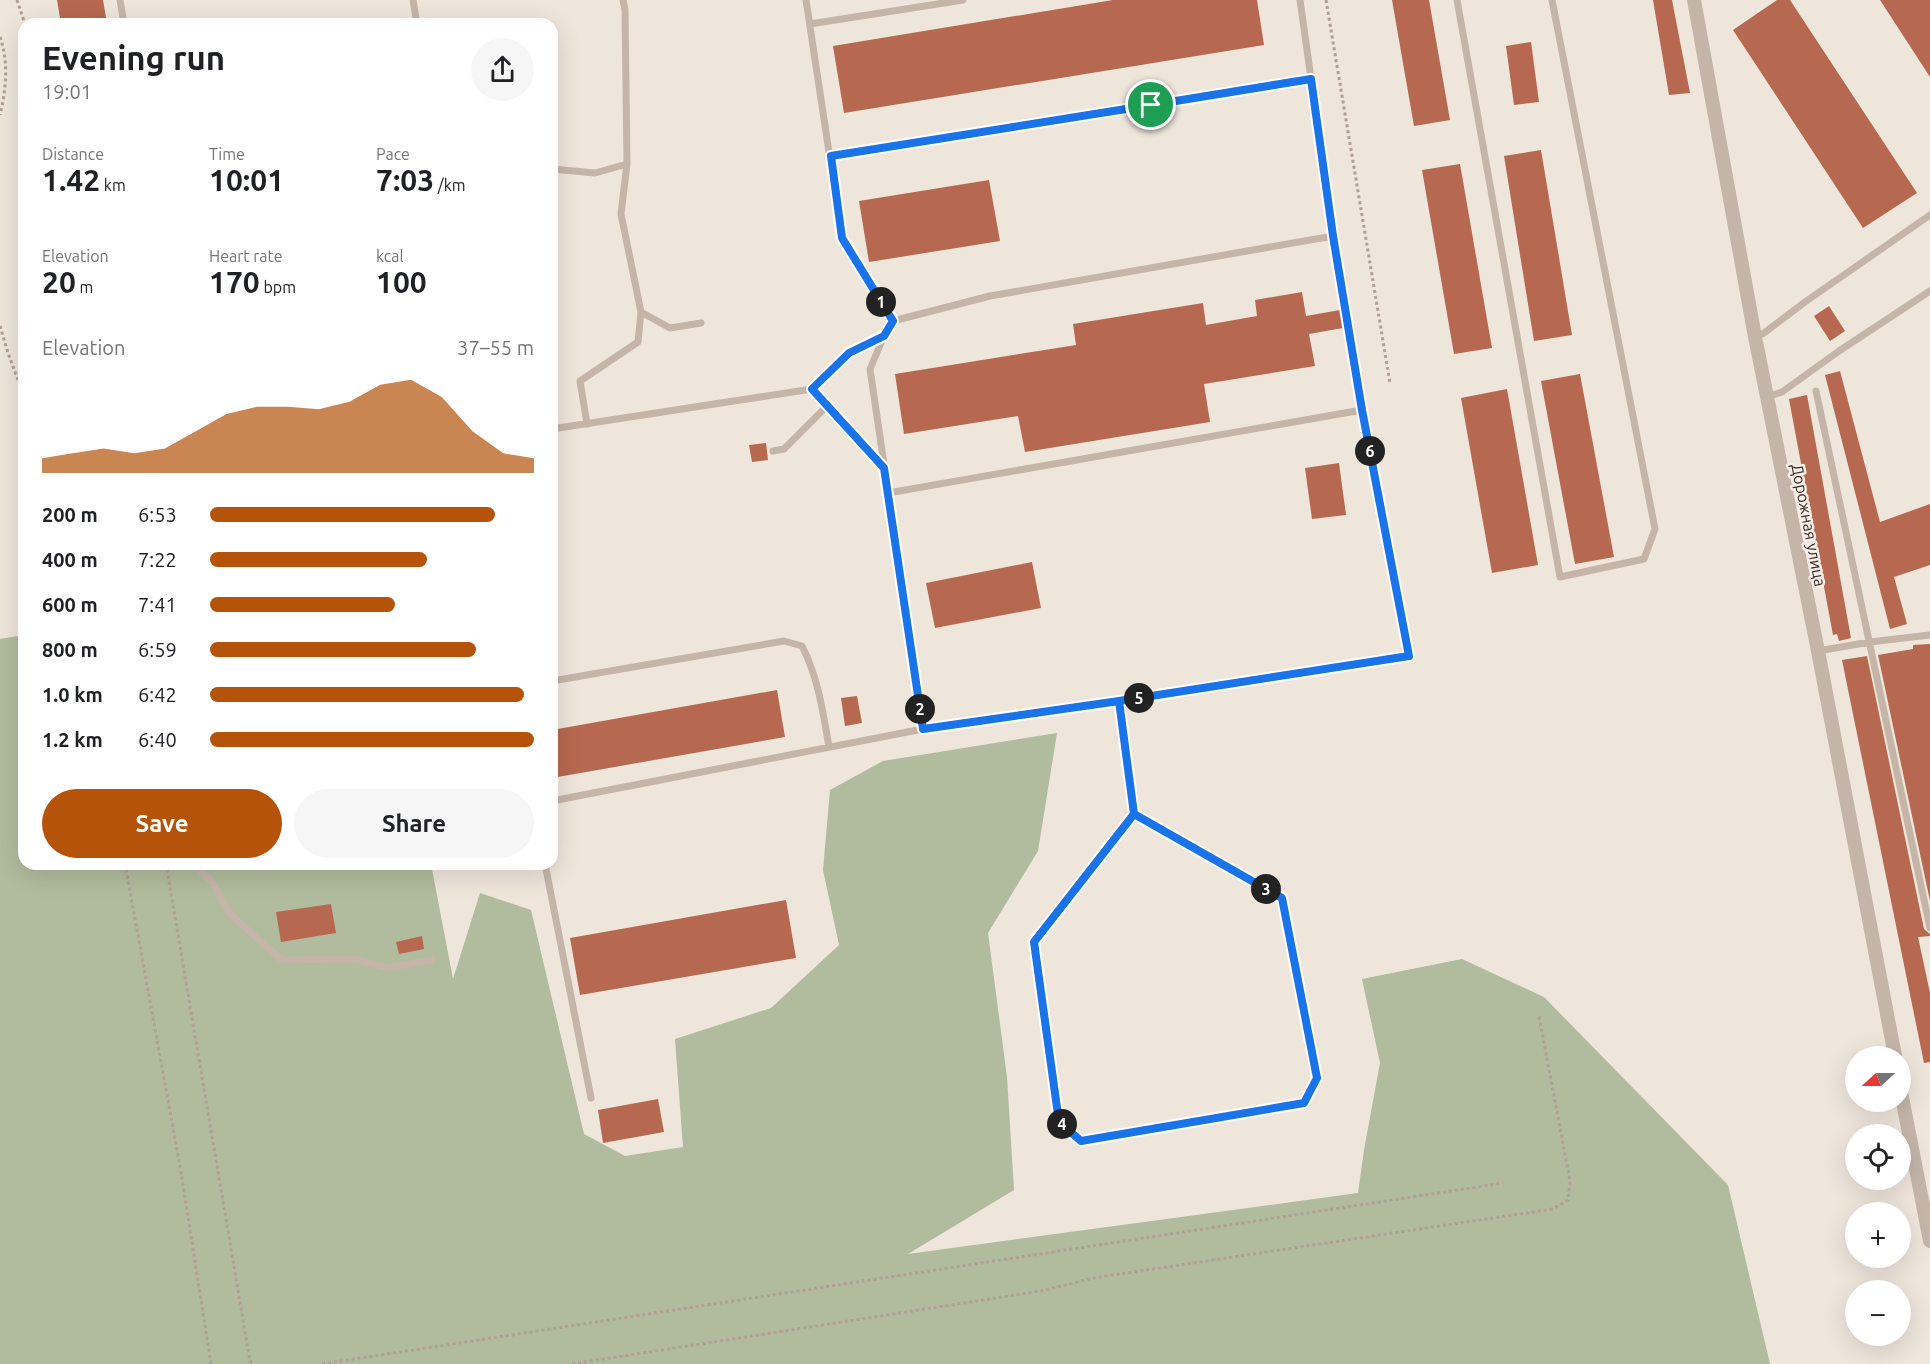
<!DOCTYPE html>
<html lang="en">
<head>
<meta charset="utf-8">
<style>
  body { margin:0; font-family:Ubuntu,sans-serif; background:#f6f6f6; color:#202124; height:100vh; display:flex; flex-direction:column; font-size:22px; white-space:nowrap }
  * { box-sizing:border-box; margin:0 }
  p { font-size:20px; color:#757577 }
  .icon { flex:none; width:33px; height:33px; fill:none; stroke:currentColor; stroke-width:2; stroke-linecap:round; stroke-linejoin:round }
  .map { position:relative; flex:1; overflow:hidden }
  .details { position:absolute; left:18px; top:18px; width:540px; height:852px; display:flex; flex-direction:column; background:#fff; border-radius:18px; box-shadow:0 6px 24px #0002 }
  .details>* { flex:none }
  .needle { width:39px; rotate:249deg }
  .buttons { position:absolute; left:1845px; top:1046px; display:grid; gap:12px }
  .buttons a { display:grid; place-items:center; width:66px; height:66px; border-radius:50%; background:#fff; box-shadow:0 6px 24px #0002; font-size:30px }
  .pin { position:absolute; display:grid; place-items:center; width:51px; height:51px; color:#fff; margin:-26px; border:3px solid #fff; border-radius:50%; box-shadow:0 2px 6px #0007 }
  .km { position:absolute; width:30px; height:30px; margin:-15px; border-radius:50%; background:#222; color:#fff; font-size:16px; line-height:30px; text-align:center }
  .round { display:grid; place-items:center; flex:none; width:63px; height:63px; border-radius:32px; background:#f6f6f6 }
  .summary { display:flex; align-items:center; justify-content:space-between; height:102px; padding:0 24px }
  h1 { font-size:33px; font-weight:700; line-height:45px }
  .metrics { display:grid; grid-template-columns:repeat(3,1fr); gap:9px; height:102px; padding:6px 24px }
  .metrics div { display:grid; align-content:center }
  .metrics b { font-size:30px; font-weight:700 }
  .metrics small { font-size:16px; font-weight:400 }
  .metrics p { font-size:16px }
  .chart { height:168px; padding:12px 24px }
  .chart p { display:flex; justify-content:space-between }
  .chart svg { width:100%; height:108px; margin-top:6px; fill:#b45309; opacity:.7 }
  .button { display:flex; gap:12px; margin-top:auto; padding:12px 24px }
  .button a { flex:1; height:69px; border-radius:36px; background:#b45309; color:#fff; font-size:24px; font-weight:700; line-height:69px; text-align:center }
  .button a+a { background:#f6f6f6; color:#202124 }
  ul { padding:0 24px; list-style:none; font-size:20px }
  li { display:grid; grid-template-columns:96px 72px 1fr; align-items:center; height:45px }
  li i { height:15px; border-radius:8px; background:#b45309 }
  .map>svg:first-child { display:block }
</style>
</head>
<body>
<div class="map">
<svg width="1930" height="1364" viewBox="0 0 1930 1364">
  <rect width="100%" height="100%" fill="#eee5db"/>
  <!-- green -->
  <path fill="#b1bb9d" d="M 24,635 L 24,864 L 431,864 L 453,979 L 480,893 L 531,910 L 584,1134 L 625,1156 L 683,1147 L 675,1039 L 771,1008 L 839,945 L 823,870 L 830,790 L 883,761 L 1057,733 L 1038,851 L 988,933 L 1007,1077 L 1014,1190 L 908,1254 L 1358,1193 L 1364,1150 L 1380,1063 L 1362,979 L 1462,959 L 1544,997 L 1728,1185 L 1770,1364 L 0,1364 L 0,639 Z"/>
  <!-- building -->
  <path fill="#b76850" d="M 57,0 L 103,0 L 107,24 L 61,24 Z
    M 1113,0 L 1257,0 L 1264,45 L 844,113 L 833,46 Z
    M 1392,0 L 1429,0 L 1450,120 L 1414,126 Z
    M 1653,0 L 1672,0 L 1690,93 L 1669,95 Z
    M 1777,0 L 1790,0 L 1917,193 L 1863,228 L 1733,30 Z
    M 1880,0 L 1930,0 L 1930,77 Z
    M 1531,42 L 1539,102 L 1514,105 L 1506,46 Z
    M 1541,150 L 1572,335 L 1534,341 L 1504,156 Z
    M 1460,164 L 1492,348 L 1454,354 L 1422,170 Z
    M 989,180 L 1000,241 L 869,262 L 859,201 Z
    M 1302,292 L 1306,316 L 1340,310 L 1343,328 L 1309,334 L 1315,366 L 1204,384 L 1210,422 L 1025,452 L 1018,416 L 904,434 L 895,374 L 1076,345 L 1073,324 L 1203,303 L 1206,325 L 1257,316 L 1255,300 Z
    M 1829,306 L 1845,331 L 1830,341 L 1814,316 Z
    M 1840,371 L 1880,522 L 1930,504 L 1930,565 L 1894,577 L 1907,624 L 1890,629 L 1825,375 Z
    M 1580,374 L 1614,557 L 1575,564 L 1541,381 Z
    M 1507,389 L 1538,565 L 1492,573 L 1461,398 Z
    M 1807,395 L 1851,638 L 1839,641 L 1837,634 L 1833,635 L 1789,399 Z
    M 766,443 L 768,460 L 752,462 L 749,445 Z
    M 1339,463 L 1346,515 L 1312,519 L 1305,468 Z
    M 1032,562 L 1041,608 L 935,628 L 926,583 Z
    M 1930,644 L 1930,901 L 1878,655 L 1913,649 L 1913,645 Z
    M 1867,656 L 1924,929 L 1930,934 L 1930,936 L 1918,937 L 1930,993 L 1930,1062 L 1924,1063 L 1842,660 Z
    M 777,690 L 785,737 L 552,778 L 552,730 Z
    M 857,696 L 862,723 L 845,726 L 841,698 Z
    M 786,900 L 796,958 L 580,995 L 570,938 Z
    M 331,904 L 336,933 L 281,942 L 276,912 Z
    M 422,936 L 424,949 L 399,954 L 396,942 Z
    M 658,1099 L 664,1132 L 603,1143 L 598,1110 Z"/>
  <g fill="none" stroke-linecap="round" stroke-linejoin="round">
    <!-- path -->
    <path stroke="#b09f93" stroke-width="3" stroke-dasharray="3 3" stroke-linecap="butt" d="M 17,0 L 25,24
      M 1326,0 L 1390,383
      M 0,37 C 9,63 6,89 0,115
      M 0,326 L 8,353 L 24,396
      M 125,864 L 181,1172 L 211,1364
      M 166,864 L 250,1361 L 254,1364
      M 322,1364 L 1503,1183
      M 572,1364 L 1041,1291 L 1093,1278 L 1553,1209 L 1568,1200 L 1570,1181 L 1539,1016"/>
    <!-- service -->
    <path stroke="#c5b5a9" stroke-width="7" d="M 120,0 L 124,24
      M 413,0 L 417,24
      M 806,0 L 842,238 L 893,321
      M 1457,0 L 1560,577 L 1644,559 L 1655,529 L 1552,0
      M 810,24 L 963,0
      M 831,156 L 1311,79
      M 552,169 L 595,173 L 627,164
      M 641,312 L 670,328 L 701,323
      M 884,336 L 870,369 L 923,729
      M 1755,337 L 1764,333 L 1805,302 L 1930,215
      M 812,389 L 884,468
      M 1816,391 L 1930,928
      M 1767,397 L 1782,392 L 1839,351 L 1930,291
      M 587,424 L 580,381 L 638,342 L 641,312 L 621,214 L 627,164 L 625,10 L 623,0
      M 552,429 L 812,389 L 849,353 L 884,336 L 893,321 L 990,296 L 1333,236
      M 773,451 L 784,449 L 827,406
      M 888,493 L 1362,410
      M 1818,651 L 1870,642 L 1930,635
      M 552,681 L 784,641 L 802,646 C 818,677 823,712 829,747
      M 1119,701 L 1134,814 L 1034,942 L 1059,1122 L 1081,1141 L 1304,1103 L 1317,1078 L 1282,898 L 1134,814
      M 552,801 L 923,729 L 1327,670 L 1409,656 L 1362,410 L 1333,236 L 1300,0
      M 194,864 L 211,881 L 231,915 L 282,960 L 355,959 L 388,968 L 432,960
      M 545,864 L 591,1098"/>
    <!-- minor -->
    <path stroke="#c5b5a9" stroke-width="14" d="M 1694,0 L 1755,337 L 1818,651 L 1895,1056
      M 1900,1087 L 1930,1241"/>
  </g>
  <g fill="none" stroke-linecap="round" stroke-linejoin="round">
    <defs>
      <path id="route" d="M 1151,105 L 831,156 L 842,238 L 893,321 L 884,336 L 849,353 L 812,389 L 884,468 L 923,729 L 1119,701 L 1134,814 L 1282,898 L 1317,1078 L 1304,1103 L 1081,1141 L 1059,1122 L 1034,942 L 1134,814 L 1119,701 L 1409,656 L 1362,410 L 1333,236 L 1311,79 L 1151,105"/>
    </defs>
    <!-- route casing -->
    <use href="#route" stroke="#fff" stroke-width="12"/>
    <!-- route -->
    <use href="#route" stroke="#1a73e8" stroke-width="8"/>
  </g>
  <g text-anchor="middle" stroke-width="5" stroke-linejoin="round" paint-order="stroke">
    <!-- street labels -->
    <g font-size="16" fill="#332b28" stroke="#f7efe7">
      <text transform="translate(1809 525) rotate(79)" y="6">Дорожная улица</text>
    </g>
  </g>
</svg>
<div class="buttons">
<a><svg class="needle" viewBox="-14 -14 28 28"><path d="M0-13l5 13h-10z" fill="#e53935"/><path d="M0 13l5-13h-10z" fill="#757577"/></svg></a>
<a><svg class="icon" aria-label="locate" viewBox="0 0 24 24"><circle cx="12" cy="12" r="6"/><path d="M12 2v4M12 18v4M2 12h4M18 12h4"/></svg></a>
<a>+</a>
<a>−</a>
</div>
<div class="pin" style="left:1151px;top:105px;background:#1e9e55"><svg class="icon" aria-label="arrive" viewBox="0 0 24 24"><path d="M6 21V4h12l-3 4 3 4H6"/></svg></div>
<b class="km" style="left:881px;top:302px">1</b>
<b class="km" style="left:920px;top:709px">2</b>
<b class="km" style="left:1266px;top:889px">3</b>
<b class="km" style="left:1062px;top:1124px">4</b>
<b class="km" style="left:1139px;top:698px">5</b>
<b class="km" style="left:1370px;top:451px">6</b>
<section class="details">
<div class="summary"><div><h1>Evening run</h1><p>19:01</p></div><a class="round"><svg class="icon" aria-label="share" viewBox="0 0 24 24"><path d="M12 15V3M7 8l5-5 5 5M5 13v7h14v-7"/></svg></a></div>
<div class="metrics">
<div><p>Distance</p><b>1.42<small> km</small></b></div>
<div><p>Time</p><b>10:01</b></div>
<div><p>Pace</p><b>7:03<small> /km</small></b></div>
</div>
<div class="metrics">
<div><p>Elevation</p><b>20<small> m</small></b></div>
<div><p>Heart rate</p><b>170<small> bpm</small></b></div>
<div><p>kcal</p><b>100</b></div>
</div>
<div class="chart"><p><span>Elevation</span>37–55 m</p>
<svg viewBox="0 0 160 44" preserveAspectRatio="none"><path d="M0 44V38L10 36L20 34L30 36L40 34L50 27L60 20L70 17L80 17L90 18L100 15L110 8L120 6L130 13L140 27L150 36L160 38V44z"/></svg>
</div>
<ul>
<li><b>200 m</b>6:53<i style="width:88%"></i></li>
<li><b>400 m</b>7:22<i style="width:67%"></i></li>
<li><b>600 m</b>7:41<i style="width:57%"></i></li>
<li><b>800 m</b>6:59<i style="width:82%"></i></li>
<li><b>1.0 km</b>6:42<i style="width:97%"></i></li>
<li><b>1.2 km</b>6:40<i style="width:100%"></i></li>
</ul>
<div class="button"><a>Save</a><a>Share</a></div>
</section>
</div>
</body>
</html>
